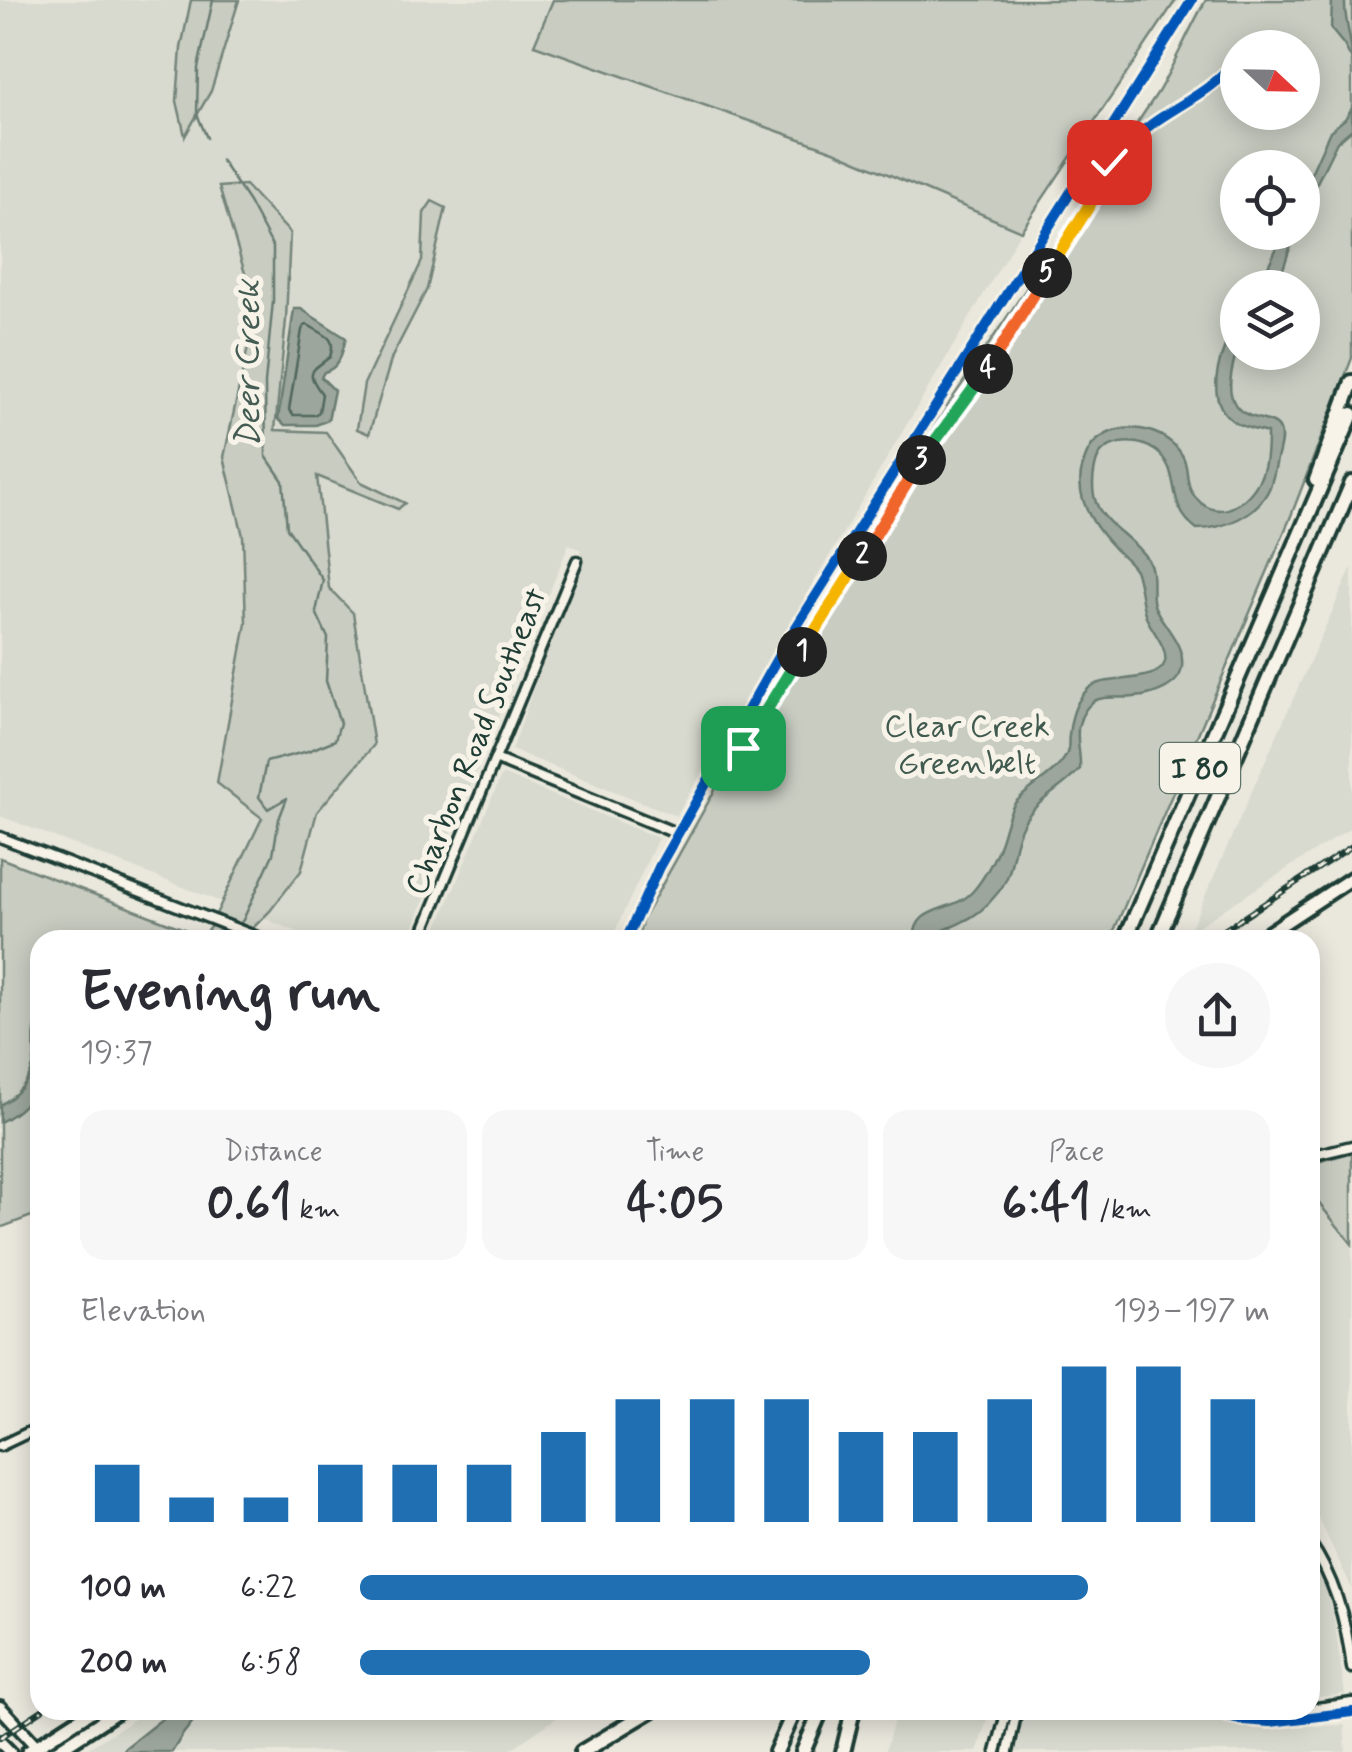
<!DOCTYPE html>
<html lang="en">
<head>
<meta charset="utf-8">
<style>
  body { margin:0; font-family:Mynerve,sans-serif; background:#f7f7f7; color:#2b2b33; height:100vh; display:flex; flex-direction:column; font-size:38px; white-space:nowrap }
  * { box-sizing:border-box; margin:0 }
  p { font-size:32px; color:#7c7c81 }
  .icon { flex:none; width:55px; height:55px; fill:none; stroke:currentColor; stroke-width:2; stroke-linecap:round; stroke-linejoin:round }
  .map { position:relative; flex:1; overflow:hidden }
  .side { position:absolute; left:30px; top:930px; width:1290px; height:790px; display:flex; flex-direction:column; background:#fff; border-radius:30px; box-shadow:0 5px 25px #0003 }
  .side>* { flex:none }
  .needle { width:65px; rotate:112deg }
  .buttons { position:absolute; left:1220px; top:30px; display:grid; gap:20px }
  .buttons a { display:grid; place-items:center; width:100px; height:100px; border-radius:50%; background:#fff; box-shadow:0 5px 25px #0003; font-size:50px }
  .pin { position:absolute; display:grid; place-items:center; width:85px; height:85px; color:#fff; margin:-42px; border-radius:20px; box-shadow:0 5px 15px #0006 }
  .km { position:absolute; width:50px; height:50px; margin:-25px; border-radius:50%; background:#222; color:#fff; font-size:28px; line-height:50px; text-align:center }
  .round { display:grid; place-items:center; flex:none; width:105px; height:105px; border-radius:52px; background:#f7f7f7 }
  .head { display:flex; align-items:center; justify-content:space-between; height:170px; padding:0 50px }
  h1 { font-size:55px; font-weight:700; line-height:75px }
  .stats { display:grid; grid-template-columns:repeat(3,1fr); gap:15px; height:170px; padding:10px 50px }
  .stats div { display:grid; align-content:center; border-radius:25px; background:#f7f7f7; text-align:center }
  .stats b { font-size:50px; font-weight:700 }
  .stats small { font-size:28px; font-weight:400 }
  .stats p { font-size:28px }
  .chart { height:280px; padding:20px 50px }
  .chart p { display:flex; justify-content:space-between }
  .chart svg { width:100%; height:180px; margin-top:10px; stroke:#1f6fb2; stroke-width:6 }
  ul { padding:0 50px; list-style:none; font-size:32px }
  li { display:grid; grid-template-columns:160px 120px 1fr; align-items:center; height:75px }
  li i { height:25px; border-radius:12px; background:#1f6fb2 }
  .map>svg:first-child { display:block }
</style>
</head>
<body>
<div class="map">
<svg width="1352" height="1752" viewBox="0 0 1352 1752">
  <rect width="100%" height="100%" fill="#eae8dd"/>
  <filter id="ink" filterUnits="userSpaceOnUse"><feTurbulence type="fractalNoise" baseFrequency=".01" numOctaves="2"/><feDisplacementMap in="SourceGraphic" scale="20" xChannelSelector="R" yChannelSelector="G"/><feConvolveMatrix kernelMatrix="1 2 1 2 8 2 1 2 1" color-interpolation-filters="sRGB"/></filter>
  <g filter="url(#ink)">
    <!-- built -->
    <path fill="#d9dacf" d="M 0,0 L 553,0 L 535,45 L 834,151 L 1021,231 L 676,816 L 512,750 L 581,550 L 569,544 L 408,940 L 319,940 L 0,816 Z
      M 1352,567 L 1352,827 L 1189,932 Z
      M 502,774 L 658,838 L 611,940 L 432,940 Z
      M 1311,1164 L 1317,1201 L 1352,1244 L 1352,1589 L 1318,1517 L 1310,1506 Z
      M 1310,1558 L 1321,1572 L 1334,1618 L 1345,1694 L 1310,1698 Z
      M 149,1710 L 568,1710 L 507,1752 L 82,1752 Z
      M 897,1710 L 990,1710 L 977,1752 L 885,1752 Z
      M 1024,1710 L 1184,1710 L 1257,1728 L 1344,1725 L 1346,1752 L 1013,1752 Z"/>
    <!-- green -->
    <path fill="#c8ccc1" stroke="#74847a" stroke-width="2.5" fill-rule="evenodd" d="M 191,0 L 239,0 L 211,91 L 185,136 L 177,101 L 181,48 Z
      M 553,0 L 1176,0 L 1021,231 L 834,151 L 534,45 Z
      M 1206,0 L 1352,0 L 1352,358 L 1289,521 L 1110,940 L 637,940 L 643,919 L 754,720 L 952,399 L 1158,92 C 1176,61 1188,31 1206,0 ZM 1238,48 L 1302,48 L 1302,112 L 1238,112 ZM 1238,168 L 1302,168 L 1302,232 L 1238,232 ZM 1238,288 L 1302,288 L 1302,352 L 1238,352 Z
      M 245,185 L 290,233 L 286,320 L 275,430 L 326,432 L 361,482 L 405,503 L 398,509 L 317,476 L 329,588 L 353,613 L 374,745 L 317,812 L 301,871 L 270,911 L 252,929 L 216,914 L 262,818 L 217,783 L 246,623 L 243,536 L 224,457 L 256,310 L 219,187 Z
      M 432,201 L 446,208 L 427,289 L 392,357 L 369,434 L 357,429 L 364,384 L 422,261 L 424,213 Z
      M 0,858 L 202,936 L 212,925 L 230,932 L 222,940 L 40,940 L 40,1213 L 0,1228 Z
      M 1352,1152 L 1352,1244 L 1317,1201 L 1311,1164 Z"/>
    <!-- water -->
    <path fill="#9ca69c" stroke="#6a7c72" stroke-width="2.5" d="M 1332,0 L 1345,0 C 1344,21 1352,39 1352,60 L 1344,45 L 1331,29 Z
      M 1352,108 L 1352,129 L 1337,142 L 1303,211 L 1303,191 L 1330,131 L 1345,119 Z
      M 1284,233 L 1295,233 L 1282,272 L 1272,287 L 1258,287 Z
      M 294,309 L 301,309 L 346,338 C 342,353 340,368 324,372 L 321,377 L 334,390 L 328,420 L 316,425 L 285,425 L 278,419 Z
      M 1237,317 C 1238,327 1239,338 1237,348 C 1234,362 1228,380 1231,394 C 1237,424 1271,415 1279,428 C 1284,436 1279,451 1277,459 C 1275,469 1273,480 1269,489 C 1257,515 1224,529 1197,529 C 1164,506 1183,471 1156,451 C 1146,444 1133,441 1120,443 C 1106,446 1098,452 1095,467 C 1083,521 1125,526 1148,560 C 1156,573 1150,591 1154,605 C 1161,624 1185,643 1182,667 C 1180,687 1151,696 1134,697 C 1122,699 1107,695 1096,700 C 1088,704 1081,715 1079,724 C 1075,737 1081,754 1080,769 C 1063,789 1035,800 1023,824 C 1009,850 1017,872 995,896 C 987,906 975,916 964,921 C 950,929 942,928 930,940 L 914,940 C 914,903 953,914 973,891 C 983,880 994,860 999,846 C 1005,832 1006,816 1015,803 C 1029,786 1063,771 1068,750 C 1069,746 1068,740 1069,735 C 1071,717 1075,701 1089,688 C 1105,674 1158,685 1165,662 C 1168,649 1154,633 1148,621 C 1140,606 1142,586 1135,570 C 1130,562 1121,555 1114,548 C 1094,527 1074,499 1082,468 C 1085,458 1088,448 1096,441 C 1121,419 1165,427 1182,455 C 1190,468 1184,484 1195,497 C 1221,527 1254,499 1263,471 C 1267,459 1267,446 1267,433 C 1257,430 1245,428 1236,423 C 1198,400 1224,346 1237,317 Z
      M 40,1015 C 40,1062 50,1097 0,1122 L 0,1105 C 15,1097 31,1081 34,1062 C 36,1043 31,1034 40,1015 Z
      M 173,1710 L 202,1710 L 183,1734 L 172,1752 L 123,1752 L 125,1748 Z"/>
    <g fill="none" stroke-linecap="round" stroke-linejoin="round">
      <!-- shore -->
      <path stroke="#51675e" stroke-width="2.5" d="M 308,325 C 325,336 337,336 330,357 C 310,372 305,371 322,394 L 319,412 L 314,415 L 293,415 L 289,410 L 302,330 L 304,326 Z"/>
      <!-- stream -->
      <path stroke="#6a7c72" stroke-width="2.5" d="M 207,138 L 197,114 L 198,68 L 213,0
        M 221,160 L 249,202 L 273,247 L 273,301 L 265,383 L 266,456 L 283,481 L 287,528 L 323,580 L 316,612 L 328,638 L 326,681 L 340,723 L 335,740 L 308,751 L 266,762 L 259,797 L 268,809 L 287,798 L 279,819 L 273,854 L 243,920 L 226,940"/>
      <defs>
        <path id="street" d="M 495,759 L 678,834
          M 0,837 L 265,940
          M 420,940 L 577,561
          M 626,940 L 659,867 L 783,648 L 1192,0
          M 1310,1156 L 1352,1146
          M 0,1446 L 40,1427
          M 1310,1543 C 1335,1579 1347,1625 1352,1668
          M 1310,1709 L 1352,1703
          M 1242,1710 L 1269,1712 L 1302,1710
          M 996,1752 L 1007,1710
          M 1008,1752 L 1017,1710"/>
        <path id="secondary" d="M 0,1707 L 37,1747
          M 0,1742 L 10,1752"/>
        <path id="primary" d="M 1258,940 L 1352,878
          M 28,1752 L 93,1710
          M 55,1752 L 119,1710"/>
        <path id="highway" d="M 1316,480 L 1352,382
          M 1125,940 L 1352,414
          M 1157,940 L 1352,483
          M 582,1752 L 652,1710
          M 776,1752 L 795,1710
          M 803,1752 L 821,1710
          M 843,1752 L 853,1710"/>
      </defs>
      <!-- street casing -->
      <use href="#street" stroke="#1f3d34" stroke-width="15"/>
      <!-- secondary casing -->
      <use href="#secondary" stroke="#1f3d34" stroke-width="18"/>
      <!-- primary casing -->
      <use href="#primary" stroke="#1f3d34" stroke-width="19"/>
      <!-- highway casing -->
      <use href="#highway" stroke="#1f3d34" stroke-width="20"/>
      <!-- street -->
      <use href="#street" stroke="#f7f3e8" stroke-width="8"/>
      <!-- secondary -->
      <use href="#secondary" stroke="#f7f3e8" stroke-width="10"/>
      <!-- primary -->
      <use href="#primary" stroke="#f7f3e8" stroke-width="11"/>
      <!-- highway -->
      <use href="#highway" stroke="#f7f3e8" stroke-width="12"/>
      <defs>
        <path id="rail" d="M 1209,940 L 1352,846
          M 0,1738 L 42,1710"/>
      </defs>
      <!-- rail casing -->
      <use href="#rail" stroke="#1f3d34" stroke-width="6"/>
      <!-- rail -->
      <use href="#rail" stroke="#f7f3e8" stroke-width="2.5" stroke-dasharray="8" stroke-linecap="butt"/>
      <defs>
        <path id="cycleway" d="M 916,468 L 979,382 L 1127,146 C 1160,109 1208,99 1238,58
          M 772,702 L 882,523
          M 626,940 L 659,867 L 783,648 L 1192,0
          M 1204,1710 L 1243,1720 L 1270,1722 L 1352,1712"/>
      </defs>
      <!-- cycleway casing -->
      <use href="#cycleway" stroke="#f7f3e8" stroke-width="16"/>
      <!-- cycleway -->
      <use href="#cycleway" stroke="#0057b8" stroke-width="10"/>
    </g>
  </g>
  <g fill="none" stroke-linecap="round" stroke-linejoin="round" filter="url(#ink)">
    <defs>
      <path id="split-1" d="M 743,748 L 802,652"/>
      <path id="split-2" d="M 802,652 L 862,556"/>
      <path id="split-3" d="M 862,556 L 921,460"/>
      <path id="split-4" d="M 921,460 L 988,369"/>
      <path id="split-5" d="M 988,369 L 1047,273"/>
      <path id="split-6" d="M 1047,273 L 1107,177 L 1109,162"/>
    </defs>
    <!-- split-1 casing -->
    <use href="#split-1" stroke="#fff" stroke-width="20"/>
    <!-- split-2 casing -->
    <use href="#split-2" stroke="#fff" stroke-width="20"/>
    <!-- split-3 casing -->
    <use href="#split-3" stroke="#fff" stroke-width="20"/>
    <!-- split-4 casing -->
    <use href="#split-4" stroke="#fff" stroke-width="20"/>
    <!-- split-5 casing -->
    <use href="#split-5" stroke="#fff" stroke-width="20"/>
    <!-- split-6 casing -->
    <use href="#split-6" stroke="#fff" stroke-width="20"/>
    <!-- split-1 -->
    <use href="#split-1" stroke="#22a559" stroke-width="12"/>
    <!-- split-2 -->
    <use href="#split-2" stroke="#f5b400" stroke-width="12"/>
    <!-- split-3 -->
    <use href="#split-3" stroke="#f0652b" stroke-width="12"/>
    <!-- split-4 -->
    <use href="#split-4" stroke="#22a559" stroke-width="12"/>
    <!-- split-5 -->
    <use href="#split-5" stroke="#f0652b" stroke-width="12"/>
    <!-- split-6 -->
    <use href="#split-6" stroke="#f5b400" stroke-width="12"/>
  </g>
  <g text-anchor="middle" stroke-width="10" stroke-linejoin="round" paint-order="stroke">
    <!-- shield labels -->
    <rect fill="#f7f3e8" stroke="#60746a" stroke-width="2.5" x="1160" y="743" width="80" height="50" rx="8"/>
    <g font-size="30" font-weight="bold" fill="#1f3d34">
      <text x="1200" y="778">I 80</text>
    </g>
    <!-- park labels -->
    <g font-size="32" fill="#415a50" stroke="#f7f3e8">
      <text x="967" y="736">Clear Creek<tspan x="967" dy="37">Greenbelt</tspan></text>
    </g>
    <!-- street labels -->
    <g font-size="32" fill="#1f3d34" stroke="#f7f3e8">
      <text transform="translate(475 741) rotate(-68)" y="11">Charbon Road Southeast</text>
    </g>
    <!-- water labels -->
    <g font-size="35" font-style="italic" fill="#445c53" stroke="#f7f3e8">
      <text transform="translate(247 364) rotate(-90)" y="12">Deer Creek</text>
    </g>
  </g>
</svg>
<div class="buttons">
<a><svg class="needle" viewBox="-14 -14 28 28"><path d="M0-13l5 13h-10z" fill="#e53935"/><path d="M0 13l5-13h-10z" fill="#7c7c81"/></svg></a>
<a><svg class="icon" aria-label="locate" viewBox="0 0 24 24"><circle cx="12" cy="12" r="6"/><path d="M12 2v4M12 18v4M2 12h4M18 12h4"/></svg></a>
<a><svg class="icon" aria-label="layers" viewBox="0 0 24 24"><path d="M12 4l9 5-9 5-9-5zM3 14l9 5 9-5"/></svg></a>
</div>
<div class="pin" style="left:743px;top:748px;background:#1e9e55"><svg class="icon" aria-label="arrive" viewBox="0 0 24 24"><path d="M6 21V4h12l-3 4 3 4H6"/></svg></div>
<div class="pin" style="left:1109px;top:162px;background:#d93025"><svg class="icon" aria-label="check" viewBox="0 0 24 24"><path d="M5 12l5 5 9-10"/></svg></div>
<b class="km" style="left:802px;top:652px">1</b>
<b class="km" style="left:862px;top:556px">2</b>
<b class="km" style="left:921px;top:460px">3</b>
<b class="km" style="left:988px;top:369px">4</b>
<b class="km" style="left:1047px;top:273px">5</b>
<section class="side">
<div class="head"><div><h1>Evening run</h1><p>19:37</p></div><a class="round"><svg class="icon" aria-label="share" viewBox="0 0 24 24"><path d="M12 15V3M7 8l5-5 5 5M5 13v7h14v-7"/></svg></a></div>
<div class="stats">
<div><p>Distance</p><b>0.61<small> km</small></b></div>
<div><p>Time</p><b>4:05</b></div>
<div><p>Pace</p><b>6:41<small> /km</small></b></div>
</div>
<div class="chart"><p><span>Elevation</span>193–197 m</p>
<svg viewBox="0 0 160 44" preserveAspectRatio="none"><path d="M5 44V30M15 44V38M25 44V38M35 44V30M45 44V30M55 44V30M65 44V22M75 44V14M85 44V14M95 44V14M105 44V22M115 44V22M125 44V14M135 44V6M145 44V6M155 44V14"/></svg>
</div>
<ul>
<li><b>100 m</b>6:22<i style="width:80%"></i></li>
<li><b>200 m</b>6:58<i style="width:56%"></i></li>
</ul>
</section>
</div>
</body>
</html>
